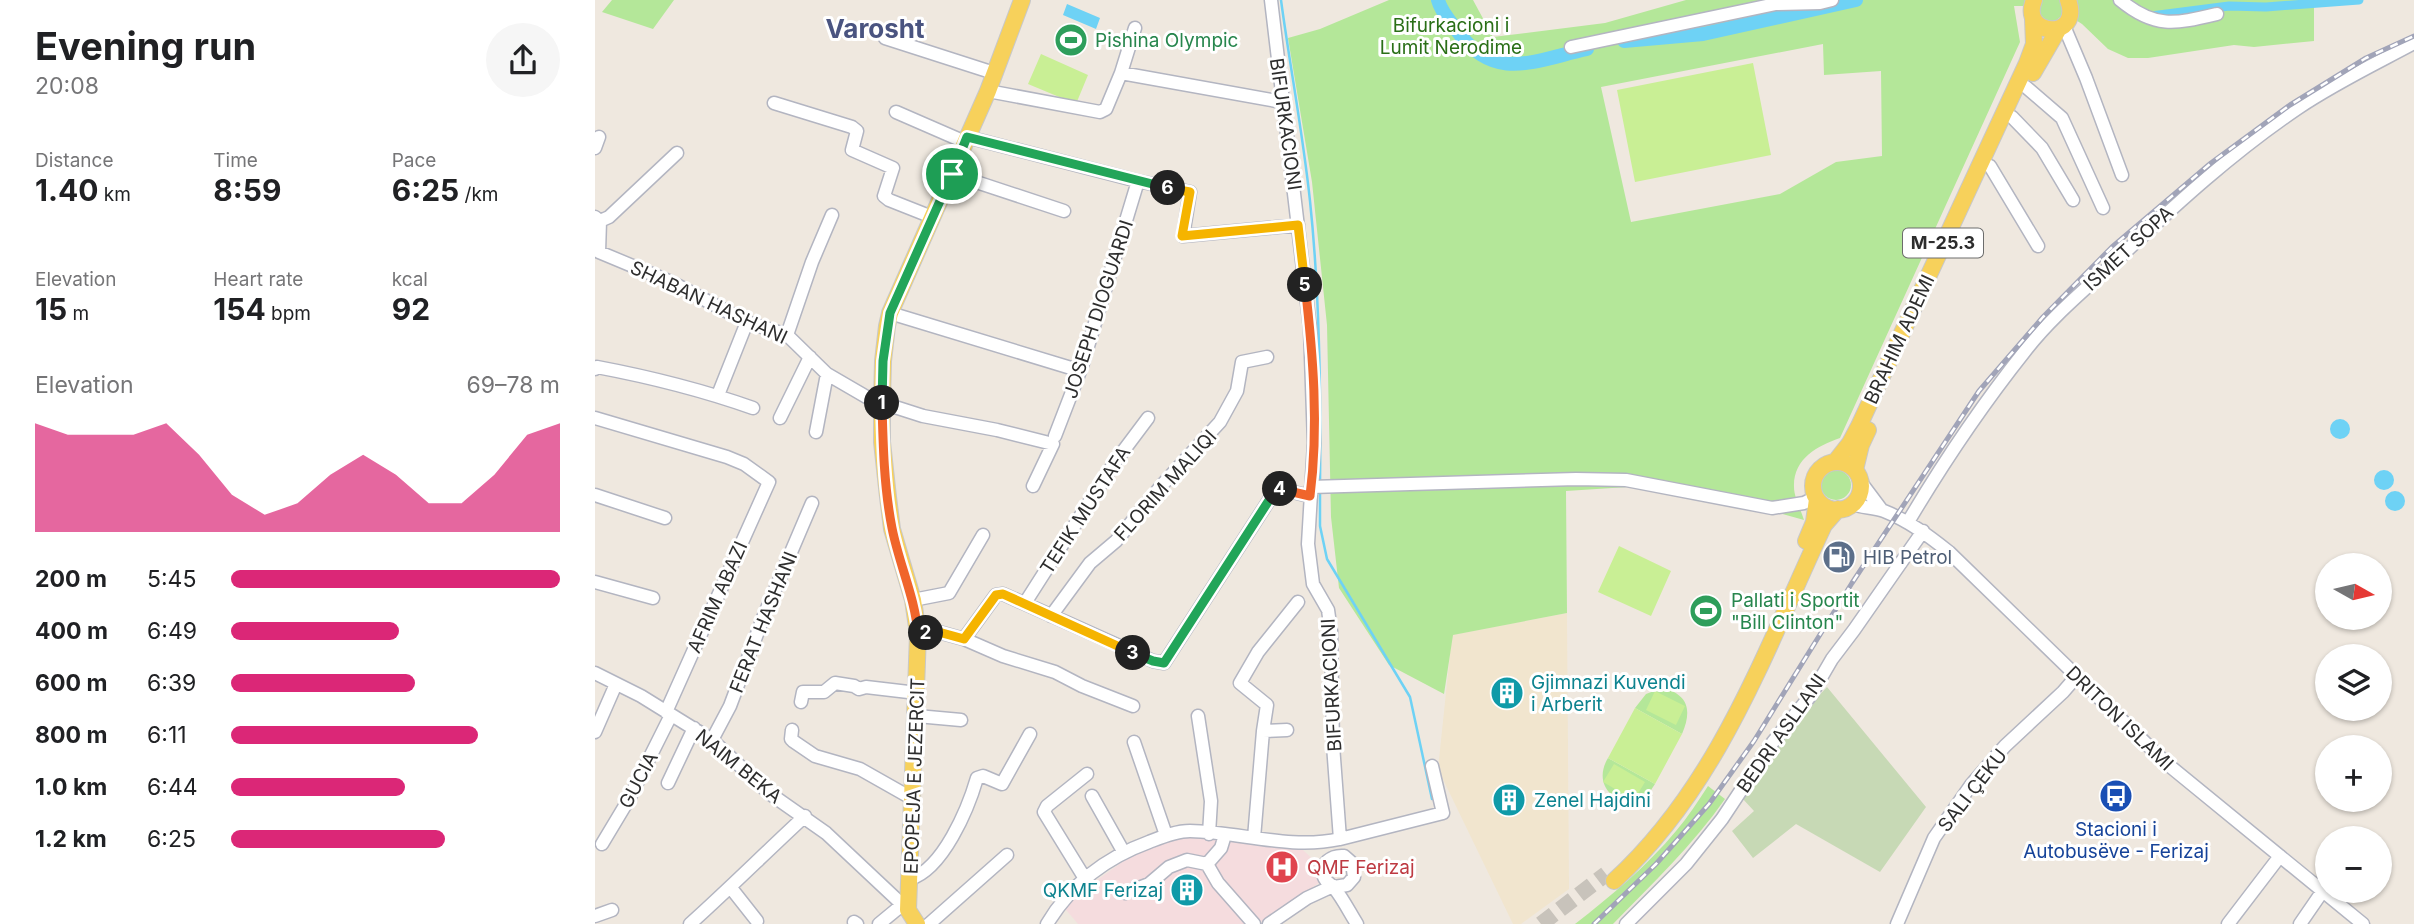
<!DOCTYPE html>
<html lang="en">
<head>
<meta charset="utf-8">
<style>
  body { margin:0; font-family:Inter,sans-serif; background:#f6f6f6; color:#202124; height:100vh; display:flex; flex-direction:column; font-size:26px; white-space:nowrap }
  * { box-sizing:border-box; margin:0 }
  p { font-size:23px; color:#757577 }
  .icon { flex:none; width:38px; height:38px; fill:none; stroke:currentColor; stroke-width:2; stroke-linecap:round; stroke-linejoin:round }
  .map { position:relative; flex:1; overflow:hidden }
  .sheet { display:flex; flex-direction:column; background:#fff; width:595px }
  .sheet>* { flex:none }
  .needle { width:46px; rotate:98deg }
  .controls { position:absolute; left:1720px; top:553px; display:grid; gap:14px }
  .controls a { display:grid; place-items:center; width:77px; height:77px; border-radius:50%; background:#fff; box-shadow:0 2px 5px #0004; font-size:35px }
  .pin { position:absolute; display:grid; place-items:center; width:60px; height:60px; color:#fff; margin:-30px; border:4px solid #fff; border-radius:50%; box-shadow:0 2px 7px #0007 }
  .km { position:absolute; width:35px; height:35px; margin:-18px; border-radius:50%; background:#222; color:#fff; font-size:19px; line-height:35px; text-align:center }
  .round { display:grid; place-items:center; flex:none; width:74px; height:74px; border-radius:37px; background:#f6f6f6 }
  .summary { display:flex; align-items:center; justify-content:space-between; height:119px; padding:0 35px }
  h1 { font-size:38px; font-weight:700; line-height:52px }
  .metrics { display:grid; grid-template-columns:repeat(3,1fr); gap:10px; height:119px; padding:7px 35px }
  .metrics div { display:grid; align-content:center }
  .metrics b { font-size:30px; font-weight:700 }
  .metrics small { font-size:19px; font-weight:400 }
  .metrics p { font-size:19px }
  .chart { height:196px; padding:14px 35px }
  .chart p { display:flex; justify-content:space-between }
  .chart svg { width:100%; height:126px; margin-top:7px; fill:#db2777; opacity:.7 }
  ul { padding:0 35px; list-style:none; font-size:23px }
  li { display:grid; grid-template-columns:112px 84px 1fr; align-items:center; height:52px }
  li i { height:18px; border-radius:9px; background:#db2777 }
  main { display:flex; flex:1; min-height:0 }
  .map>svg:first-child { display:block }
</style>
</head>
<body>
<main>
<section class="sheet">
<div class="summary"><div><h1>Evening run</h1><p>20:08</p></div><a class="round"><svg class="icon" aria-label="share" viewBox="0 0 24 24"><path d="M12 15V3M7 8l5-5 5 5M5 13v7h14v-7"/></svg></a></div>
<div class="metrics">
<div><p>Distance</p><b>1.40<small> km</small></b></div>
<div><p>Time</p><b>8:59</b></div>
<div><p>Pace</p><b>6:25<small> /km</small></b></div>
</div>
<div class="metrics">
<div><p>Elevation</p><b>15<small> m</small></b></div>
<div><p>Heart rate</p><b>154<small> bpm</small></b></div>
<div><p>kcal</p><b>92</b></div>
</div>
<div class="chart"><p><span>Elevation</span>69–78 m</p>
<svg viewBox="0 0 160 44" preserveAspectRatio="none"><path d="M0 44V6L10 10L20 10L30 10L40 6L50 17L60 31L70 38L80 34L90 24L100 17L110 24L120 34L130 34L140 24L150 10L160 6V44z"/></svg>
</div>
<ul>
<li><b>200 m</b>5:45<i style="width:100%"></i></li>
<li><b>400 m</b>6:49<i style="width:51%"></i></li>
<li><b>600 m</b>6:39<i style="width:56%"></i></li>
<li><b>800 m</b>6:11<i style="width:75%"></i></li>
<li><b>1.0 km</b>6:44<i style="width:53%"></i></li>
<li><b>1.2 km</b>6:25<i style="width:65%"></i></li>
</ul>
</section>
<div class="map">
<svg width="1819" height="924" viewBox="0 0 1819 924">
  <rect width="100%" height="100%" fill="#efe8df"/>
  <!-- education -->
  <path fill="#f1e5ce" d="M 972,613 L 974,889 L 926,924 L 918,924 L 843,769 L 857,635 Z"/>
  <!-- medical -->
  <path fill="#f5dcde" d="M 586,836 L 698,841 L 720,861 L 727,881 L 663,924 L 483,924 L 467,905 L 533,858 Z"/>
  <!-- green -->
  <path fill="#b4e799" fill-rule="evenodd" d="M 17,0 L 79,0 L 58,29 L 7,12 Z
    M 794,0 L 878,0 L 898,37 L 1010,23 L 1091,0 L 1719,0 L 1719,41 L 1659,47 L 1639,45 L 1553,58 L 1533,58 L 1513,49 L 1487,24 L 1470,13 L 1458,23 L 1445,19 L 1442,6 L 1419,6 L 1425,42 L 1245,438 C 1222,446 1198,459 1199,487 C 1199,497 1206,510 1209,520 L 1107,492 L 1048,486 L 971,491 L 972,613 L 858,635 L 849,694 L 794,665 L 744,588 L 736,517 L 732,325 L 717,182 L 693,38 L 725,29 ZM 1228,44 L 1229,75 L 1286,71 L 1287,156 L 1241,162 L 1185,194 L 1036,222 L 1006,87 Z
    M1226 485a15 15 0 1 1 30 0a15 15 0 1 1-30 0Z
    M 1067,688 C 1094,694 1097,711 1087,734 L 1040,708 L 1051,694 Z
    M 1013,758 L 1060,784 L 1054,793 L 1040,801 C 1014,803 999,781 1013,758 Z
    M 1113,786 L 1130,799 C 1098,845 1057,884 1018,924 L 980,924 C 1016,896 1052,866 1081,831 C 1093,817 1103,801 1113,786 Z"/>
  <!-- cemetery -->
  <path fill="#c7d9b5" d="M 1232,687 L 1331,807 L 1285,872 L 1201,824 L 1158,858 L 1137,831 L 1159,811 L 1147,798 L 1199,722 Z"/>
  <!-- pitch -->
  <path fill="#c9ef95" d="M 446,54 L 493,75 L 481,104 L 433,84 Z
    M 1158,63 L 1176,155 L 1040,182 L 1022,90 Z
    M 1024,546 L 1076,571 L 1056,616 L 1003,592 Z
    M 1060,691 L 1090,706 L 1081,725 L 1051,710 Z
    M 1040,708 L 1087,734 L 1060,784 L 1013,758 Z
    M 1019,764 L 1050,782 L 1039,800 L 1008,782 Z"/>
  <!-- water -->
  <path fill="#6ed2f5" d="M 472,4 L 505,18 L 501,29 L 468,15 Z
    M 466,27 L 492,39 L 485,53 L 459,42 Z
    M1735 429a10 10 0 1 1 20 0a10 10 0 1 1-20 0Z
    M1779 480a10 10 0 1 1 20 0a10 10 0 1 1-20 0Z
    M1790 501a10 10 0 1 1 20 0a10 10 0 1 1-20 0Z"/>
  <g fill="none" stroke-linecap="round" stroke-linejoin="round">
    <!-- stream -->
    <path stroke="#6ed2f5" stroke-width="2.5" d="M 686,0 C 695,67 708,134 715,201 C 725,295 726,390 725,484
      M 725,491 L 725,526 L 732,559 L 815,697 L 837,799"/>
    <!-- canal -->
    <path stroke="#6ed2f5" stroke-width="9" d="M 1556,16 L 1634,6 L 1671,7 L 1764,0"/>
    <!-- river -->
    <path stroke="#6ed2f5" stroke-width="14" d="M 843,0 C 846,12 856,22 863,32 C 900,83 941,60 992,49
      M 1029,41 L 1108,34 L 1261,0"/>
    <!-- major-tunnel -->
    <path stroke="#c8c3bb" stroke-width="16" stroke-dasharray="16 8" stroke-linecap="butt" d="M 946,924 L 1011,874"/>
    <defs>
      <path id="minor" d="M 1525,0 C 1560,29 1580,24 1622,14
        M 1469,26 L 1491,78 L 1527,175
        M 290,38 L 399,73
        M 976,47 L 1181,4 L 1225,3 L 1237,0
        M 526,73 L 540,28
        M 1431,87 L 1467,118 L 1508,208
        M 393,91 L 505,112 L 511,109 L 526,73 L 687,102
        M 179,103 L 257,127 L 262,131 L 257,150 L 298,168 L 289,196 L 294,200 L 337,217
        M 301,112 L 370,142
        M 1417,117 L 1447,148 L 1478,200
        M 372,137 L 543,181 L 595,192 L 588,236 L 703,225
        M 0,148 L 4,137
        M 1395,166 L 1443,246
        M 357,174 L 469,211
        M 0,217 L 5,221 L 4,252 L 76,282 L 152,322 L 192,335 L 232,374 L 275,399 L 328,416 L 402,430 L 458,444 L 438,486
        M 5,221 L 14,217 L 82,153
        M 295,313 L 476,368
        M 192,335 L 217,262 L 237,215
        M 0,369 L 2,367 C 55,377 107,390 158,408
        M 123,395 L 152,322
        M 0,418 L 132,457 L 149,464 L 174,482 L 71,712
        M 185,418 L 215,357
        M 221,432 L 232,374
        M 460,436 L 487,366 L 543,181
        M 1265,481 L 1286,509
        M 716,487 L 981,479 L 1031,480 L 1177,508 L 1209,503 L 1221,497
        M 0,495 L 70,518
        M 1257,504 C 1268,508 1279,507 1289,511 C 1314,521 1334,536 1354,552 L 1571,763 L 1768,924
        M 1313,522 C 1348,463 1387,405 1430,351 C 1457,316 1492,288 1524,258 C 1581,204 1638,152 1703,108 C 1740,83 1780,64 1819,43
        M 0,582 L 58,598
        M 318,600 L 354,593 L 388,535
        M 430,603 L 520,462 L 553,418
        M 456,616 L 495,563 L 521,541 L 567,485 L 625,422 L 642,391 L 647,362 L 672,357
        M 323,634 L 340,631 L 369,639 L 408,656 L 460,672 L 487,686 L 538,706
        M 369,639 L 401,595 L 408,594 L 558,661 L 569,663 L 680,491 L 686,489 L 714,496
        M 0,673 L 46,696 L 117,740 L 174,793 L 231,833 L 313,910
        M 206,702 L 208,692 L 229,692 L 240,683 L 259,686 L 264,689 L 271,687 L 322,693
        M 322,716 L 366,720
        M 603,716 L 616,801 L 614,834
        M 197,730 L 196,739 L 198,741 L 220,756 L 265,769 L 318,799
        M 668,731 L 692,730
        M 0,732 L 21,684
        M 117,740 L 135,706 L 168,618 L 217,503
        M 539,742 L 571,835
        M 73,783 L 99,728
        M 497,796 L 528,851
        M 659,838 L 668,731 L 672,705 L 645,683 L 663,652 L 703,602
        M 745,839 L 848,813 L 837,766
        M 7,844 L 34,799 L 76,715
        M 612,864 L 623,883 L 659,924
        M 489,877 L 449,812 L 452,806 L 492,774
        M 315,879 C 348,869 373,809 382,778 L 388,776 L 407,784 L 435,734
        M 739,887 L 752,885 L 759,877 L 757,863 L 749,856 C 737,855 724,863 729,877 C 731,883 737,884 740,889 C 748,899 755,913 762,924
        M 136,888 L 162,921
        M 530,893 L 554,884 L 574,867 L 592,860 L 612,864 L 626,848 L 630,835
        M 0,916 L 17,910
        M 259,922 L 262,924
        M 95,924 C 134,889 171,852 210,816
        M 284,924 L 307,905
        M 334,924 L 412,855
        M 452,924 C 476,884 510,858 554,842 C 567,837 581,831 595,831 C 646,832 694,850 745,839 L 738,745 L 736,631 L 733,610 L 718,584 L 713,544 L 719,443 L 715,328 L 676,0
        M 674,924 L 712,898 L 738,886
        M 1031,924 L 1091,864 L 1127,819 L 1178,742 L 1216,695 L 1237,659 L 1259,630 L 1328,531
        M 1302,924 L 1339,838 L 1376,785 L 1410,746 L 1468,692 L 1481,677
        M 1633,924 L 1685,856
        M 1705,924 L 1727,892"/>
      <path id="major" d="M 1439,0 C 1424,37 1488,41 1473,0
        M 1438,73 L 1463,30
        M 1240,462 L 1255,443 L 1264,426 L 1432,63 L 1439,44 L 1438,19
        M1218 486a24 24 0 1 1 48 0a24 24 0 1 1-48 0Z
        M 1260,470 L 1266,445 L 1273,430
        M 1211,541 L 1219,522 L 1222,499
        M 1019,881 C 1124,785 1170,651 1229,525 L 1243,509
        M 322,924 L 313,910 L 323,634 L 318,600 L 297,529 L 293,497 L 287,442 L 287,401 L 288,361 L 292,326 L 295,313 L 393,91 L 427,0"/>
    </defs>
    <!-- minor casing -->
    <use href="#minor" stroke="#b3b5c1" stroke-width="15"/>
    <!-- major casing -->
    <use href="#major" stroke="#c8c8c8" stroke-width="18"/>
    <!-- minor -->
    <use href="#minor" stroke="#fff" stroke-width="12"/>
    <!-- major -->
    <use href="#major" stroke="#f7d15b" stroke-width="16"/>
    <defs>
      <path id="rail" d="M 999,924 L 1061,864 L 1114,804 L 1159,741 L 1257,583 L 1384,391 L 1448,317 L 1517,247 L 1616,163 L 1695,105 L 1771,58 L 1819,36"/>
    </defs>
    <!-- rail casing -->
    <use href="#rail" stroke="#a1a4b8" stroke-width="5"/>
    <!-- rail -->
    <use href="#rail" stroke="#fff" stroke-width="2.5" stroke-dasharray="8" stroke-linecap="butt"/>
  </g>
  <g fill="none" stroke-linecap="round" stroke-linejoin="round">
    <defs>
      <path id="split-1" d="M 287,403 L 288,361 L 295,313 L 357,174"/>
      <path id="split-2" d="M 287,403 C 288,445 289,487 297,528 C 304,564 320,597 323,634 L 331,633"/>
      <path id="split-3" d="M 331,633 L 340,631 L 369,639 L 401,595 L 408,594 L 538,653"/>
      <path id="split-4" d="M 538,653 L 558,661 L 569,663 L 680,491 L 685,489"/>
      <path id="split-5" d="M 685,489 L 715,496 C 724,426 718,354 710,285"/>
      <path id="split-6" d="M 573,188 L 595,192 L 587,236 L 703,225 L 710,285"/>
      <path id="split-7" d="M 357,174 L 372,137 L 573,188"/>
    </defs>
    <!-- split-1 casing -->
    <use href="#split-1" stroke="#fff" stroke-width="14"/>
    <!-- split-2 casing -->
    <use href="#split-2" stroke="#fff" stroke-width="14"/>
    <!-- split-3 casing -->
    <use href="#split-3" stroke="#fff" stroke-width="14"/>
    <!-- split-4 casing -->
    <use href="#split-4" stroke="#fff" stroke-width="14"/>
    <!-- split-5 casing -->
    <use href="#split-5" stroke="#fff" stroke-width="14"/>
    <!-- split-6 casing -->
    <use href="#split-6" stroke="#fff" stroke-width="14"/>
    <!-- split-7 casing -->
    <use href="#split-7" stroke="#fff" stroke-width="14"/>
    <!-- split-1 -->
    <use href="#split-1" stroke="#22a559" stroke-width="9"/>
    <!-- split-2 -->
    <use href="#split-2" stroke="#f0652b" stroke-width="9"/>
    <!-- split-3 -->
    <use href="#split-3" stroke="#f5b400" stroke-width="9"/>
    <!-- split-4 -->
    <use href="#split-4" stroke="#22a559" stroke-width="9"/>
    <!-- split-5 -->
    <use href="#split-5" stroke="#f0652b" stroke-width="9"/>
    <!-- split-6 -->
    <use href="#split-6" stroke="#f5b400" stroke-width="9"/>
    <!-- split-7 -->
    <use href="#split-7" stroke="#22a559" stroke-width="9"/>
  </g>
  <!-- icons -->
  <defs>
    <symbol id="stadium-disc" viewBox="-11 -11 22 22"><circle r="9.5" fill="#2e9e5b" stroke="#fff"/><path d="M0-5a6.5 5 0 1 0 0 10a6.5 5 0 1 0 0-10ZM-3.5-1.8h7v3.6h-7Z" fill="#fff"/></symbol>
    <symbol id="fuel-disc" viewBox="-11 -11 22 22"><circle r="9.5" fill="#5c6f8a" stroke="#fff"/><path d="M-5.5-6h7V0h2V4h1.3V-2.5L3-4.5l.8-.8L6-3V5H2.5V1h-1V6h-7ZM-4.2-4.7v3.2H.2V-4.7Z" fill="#fff"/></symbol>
    <symbol id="building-disc" viewBox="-11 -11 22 22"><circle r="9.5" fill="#0f9aa8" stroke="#fff"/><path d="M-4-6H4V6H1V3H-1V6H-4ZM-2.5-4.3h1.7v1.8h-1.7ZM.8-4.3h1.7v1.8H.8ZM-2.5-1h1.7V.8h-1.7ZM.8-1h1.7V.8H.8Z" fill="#fff"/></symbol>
    <symbol id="bus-disc" viewBox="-11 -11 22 22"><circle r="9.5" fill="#1a4fb4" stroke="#fff"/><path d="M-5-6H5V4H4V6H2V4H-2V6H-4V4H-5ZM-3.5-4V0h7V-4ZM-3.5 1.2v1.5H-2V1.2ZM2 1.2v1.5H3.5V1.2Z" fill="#fff"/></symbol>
    <symbol id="hospital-disc" viewBox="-11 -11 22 22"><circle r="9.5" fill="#e0444e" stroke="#fff"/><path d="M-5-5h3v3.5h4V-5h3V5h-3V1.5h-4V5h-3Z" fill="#fff"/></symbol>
  </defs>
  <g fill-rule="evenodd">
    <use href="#stadium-disc" x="457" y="21" width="38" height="38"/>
    <use href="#fuel-disc" x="1225" y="538" width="38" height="38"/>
    <use href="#stadium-disc" x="1092" y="592" width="38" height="38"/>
    <use href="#building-disc" x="893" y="674" width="38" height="38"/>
    <use href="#bus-disc" x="1502" y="777" width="38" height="38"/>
    <use href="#building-disc" x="895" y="781" width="38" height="38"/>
    <use href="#hospital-disc" x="668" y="848" width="38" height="38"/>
    <use href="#building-disc" x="573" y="871" width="38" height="38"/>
  </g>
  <g text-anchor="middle" stroke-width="6" stroke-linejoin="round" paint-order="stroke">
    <!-- shield labels -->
    <rect fill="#fff" stroke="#6c6c6c" stroke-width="2" x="1308" y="228.5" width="80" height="29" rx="5"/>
    <g font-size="18" font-weight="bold" fill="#2d2d2d">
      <text x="1348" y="249">M-25.3</text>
    </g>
    <!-- park labels -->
    <g font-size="19" fill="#2a6f17" stroke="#fff">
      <text x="856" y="32">Bifurkacioni i<tspan x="856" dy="22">Lumit Nerodime</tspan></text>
    </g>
    <!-- leisure labels -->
    <g font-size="19" fill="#27864d" stroke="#fff" text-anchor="start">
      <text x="500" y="47">Pishina Olympic</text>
      <text x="1136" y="607">Pallati i Sportit<tspan x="1136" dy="22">"Bill Clinton"</tspan></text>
    </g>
    <!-- street labels -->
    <g font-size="19" fill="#2d2d2d" stroke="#fff">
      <text transform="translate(691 124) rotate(82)" y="7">BIFURKACIONI</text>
      <text transform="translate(1533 248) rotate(-43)" y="7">ISMET SOPA</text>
      <text transform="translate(114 302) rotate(25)" y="7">SHABAN HASHANI</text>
      <text transform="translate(503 309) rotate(-72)" y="7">JOSEPH DIOGUARDI</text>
      <text transform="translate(1304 339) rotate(-65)" y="7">BRAHIM ADEMI</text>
      <text transform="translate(570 485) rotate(-48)" y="7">FLORIM MALIQI</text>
      <text transform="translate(490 510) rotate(-57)" y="7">TEFIK MUSTAFA</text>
      <text transform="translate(122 597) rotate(-66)" y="7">AFRIM ABAZI</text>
      <text transform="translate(168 622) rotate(-68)" y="7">FERAT HASHANI</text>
      <text transform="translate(736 685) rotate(-93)" y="7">BIFURKACIONI</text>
      <text transform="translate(1525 718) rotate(44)" y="7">DRITON ISLAMI</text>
      <text transform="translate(1186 733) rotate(-55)" y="7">BEDRI ASLLANI</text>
      <text transform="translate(144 766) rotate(39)" y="7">NAIM BEKA</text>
      <text transform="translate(319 776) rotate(-88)" y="7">EPOPEJA E JEZERCIT</text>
      <text transform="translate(43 780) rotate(-62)" y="7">GUCIA</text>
      <text transform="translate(1377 790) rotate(-52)" y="7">SALI ÇEKU</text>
    </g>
    <!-- service labels -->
    <g font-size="19" fill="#4e5e75" stroke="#fff" text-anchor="start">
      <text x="1268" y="564">HIB Petrol</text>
    </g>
    <!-- culture labels -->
    <g font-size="19" fill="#0d838f" stroke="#fff" text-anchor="start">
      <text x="936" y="689">Gjimnazi Kuvendi<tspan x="936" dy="22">i Arberit</tspan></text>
      <text x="939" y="807">Zenel Hajdini</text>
      <text x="568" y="897" text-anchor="end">QKMF Ferizaj</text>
    </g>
    <!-- transit labels -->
    <g font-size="19" fill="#164399" stroke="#fff">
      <text x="1521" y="836">Stacioni i<tspan x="1521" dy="22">Autobusëve - Ferizaj</tspan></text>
    </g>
    <!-- health labels -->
    <g font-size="19" fill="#be3a42" stroke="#fff" text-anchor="start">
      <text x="712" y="874">QMF Ferizaj</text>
    </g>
    <!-- district labels -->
    <g font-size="26" font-weight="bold" fill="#4a5480" stroke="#fff">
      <text x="280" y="38">Varosht</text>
    </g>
  </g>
</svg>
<div class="controls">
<a><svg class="needle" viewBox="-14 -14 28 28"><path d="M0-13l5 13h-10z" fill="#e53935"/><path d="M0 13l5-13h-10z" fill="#757577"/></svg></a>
<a><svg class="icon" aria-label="layers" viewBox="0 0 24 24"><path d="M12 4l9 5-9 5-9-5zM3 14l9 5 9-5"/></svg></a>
<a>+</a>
<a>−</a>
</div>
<div class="pin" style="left:357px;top:174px;background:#1e9e55"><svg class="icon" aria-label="arrive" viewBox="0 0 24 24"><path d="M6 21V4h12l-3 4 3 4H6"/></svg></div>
<b class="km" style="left:287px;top:403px">1</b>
<b class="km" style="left:331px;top:633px">2</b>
<b class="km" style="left:538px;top:653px">3</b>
<b class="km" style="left:685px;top:489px">4</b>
<b class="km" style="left:710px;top:285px">5</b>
<b class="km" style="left:573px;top:188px">6</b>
</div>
</main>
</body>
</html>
